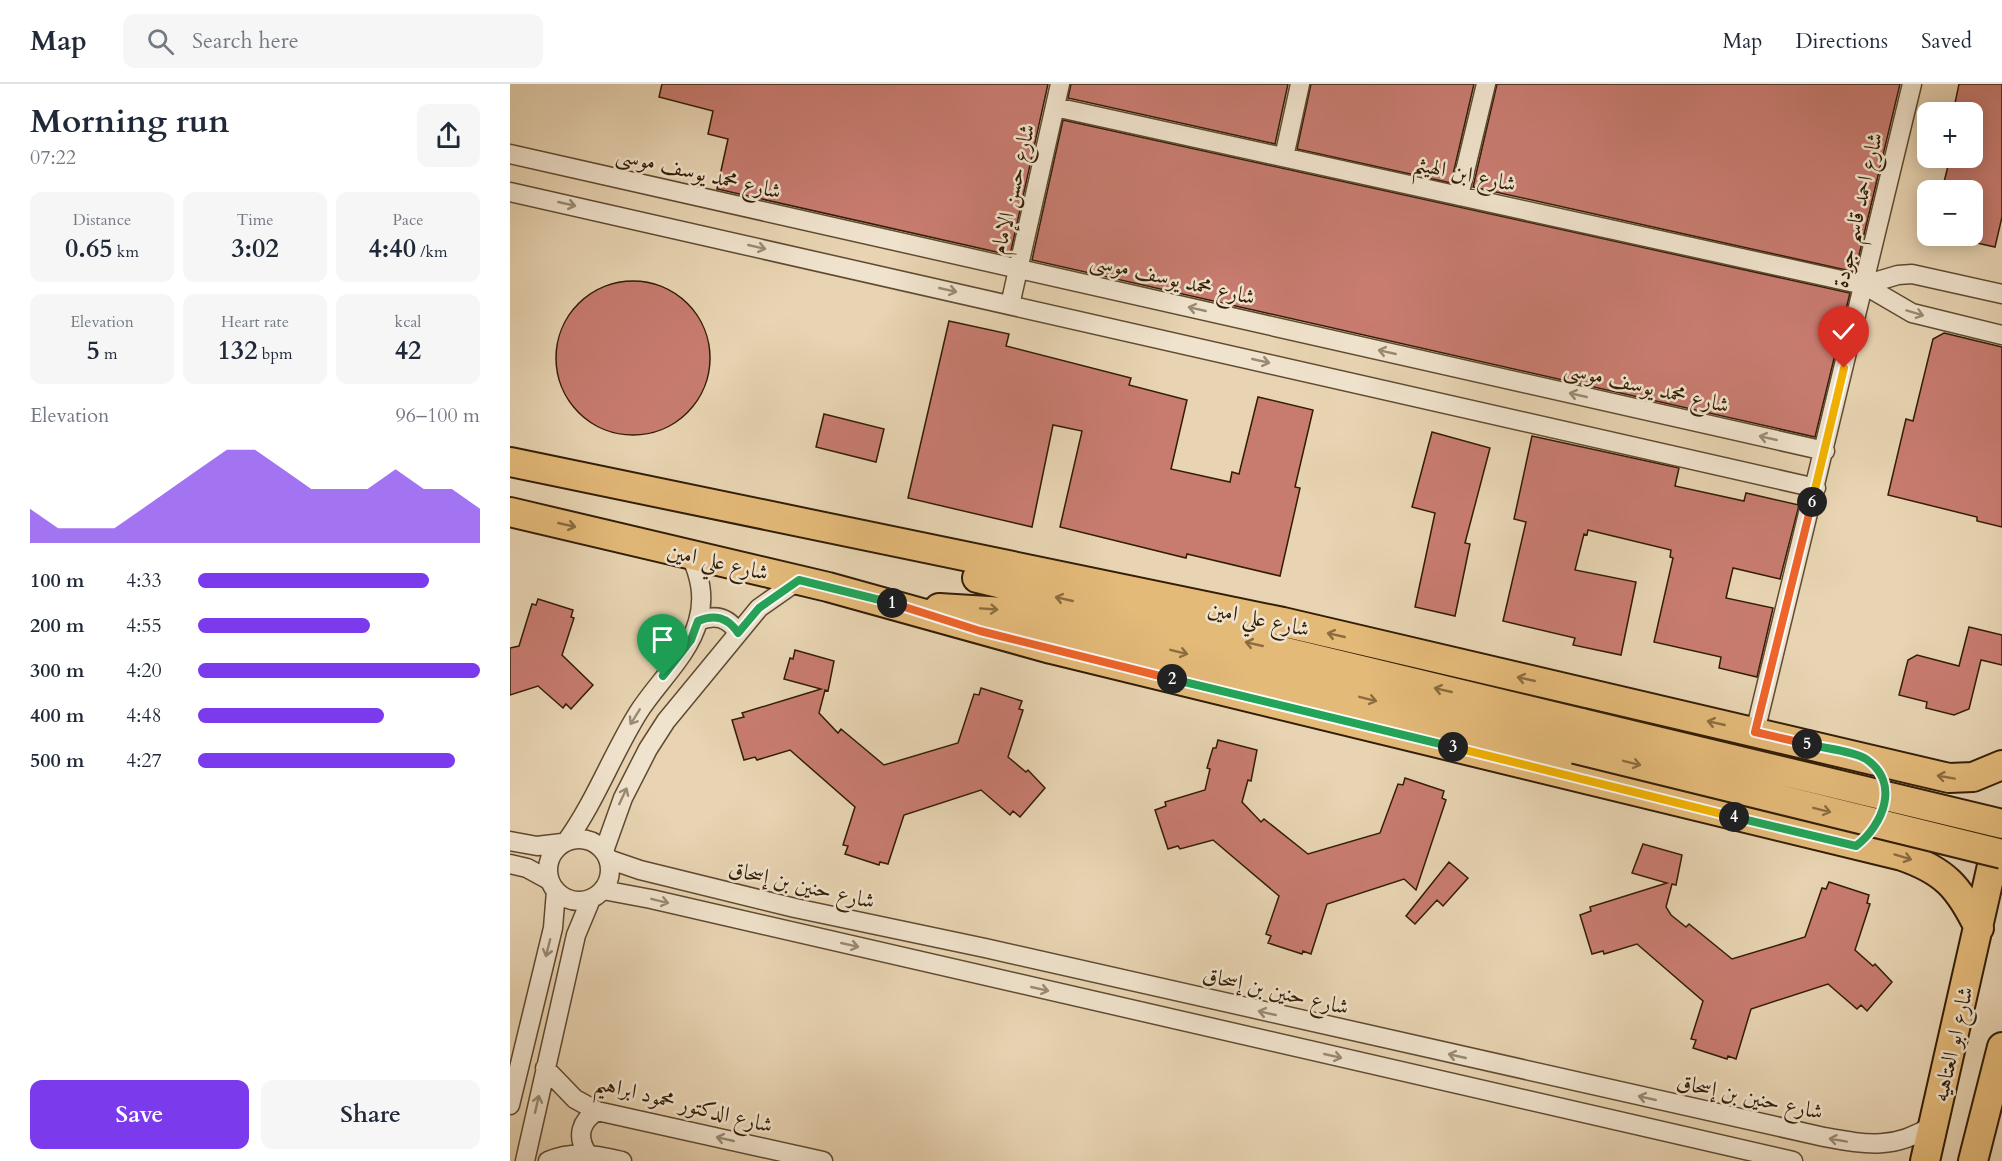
<!DOCTYPE html>
<html lang="en">
<head>
<meta charset="utf-8">
<style>
  body { margin:0; font-family:Cardo,Amiri,serif; background:#f6f6f7; color:#1f2937; height:100vh; display:flex; flex-direction:column; font-size:22px; white-space:nowrap }
  * { box-sizing:border-box; margin:0 }
  p { font-size:20px; color:#747a83 }
  .icon { flex:none; width:33px; height:33px; fill:none; stroke:currentColor; stroke-width:2; stroke-linecap:round; stroke-linejoin:round }
  .map { position:relative; flex:1; overflow:hidden }
  .drawer { display:flex; flex-direction:column; background:#fff; width:510px }
  .drawer>* { flex:none }
  .buttons { position:absolute; left:1407px; top:18px; display:grid; gap:12px }
  .buttons a { display:grid; place-items:center; width:66px; height:66px; border-radius:12px; background:#fff; box-shadow:0 3px 15px #0003; font-size:30px }
  .pin { position:absolute; display:grid; place-items:center; width:51px; height:51px; color:#fff; margin:-62px -26px; border-radius:50% 50% 50% 0; rotate:-45deg; box-shadow:0 0 6px #0007 }
  .pin .icon { rotate:45deg }
  .km { position:absolute; width:30px; height:30px; margin:-15px; border-radius:50%; background:#222; color:#fff; font-size:16px; line-height:30px; text-align:center }
  .round { display:grid; place-items:center; flex:none; width:63px; height:63px; border-radius:12px; background:#f6f6f7 }
  .headline { display:flex; align-items:center; justify-content:space-between; height:102px; padding:0 30px }
  h1 { font-size:33px; font-weight:600; line-height:45px }
  .metrics { display:grid; grid-template-columns:repeat(3,1fr); gap:9px; height:102px; padding:6px 30px }
  .metrics div { display:grid; align-content:center; border-radius:12px; background:#f6f6f7; text-align:center }
  .metrics b { font-size:26px; font-weight:600 }
  .metrics small { font-size:16px; font-weight:400 }
  .metrics p { font-size:16px }
  .chart { height:168px; padding:12px 30px }
  .chart p { display:flex; justify-content:space-between }
  .chart svg { width:100%; height:108px; margin-top:6px; fill:#7c3aed; opacity:.7 }
  .cta { display:flex; gap:12px; margin-top:auto; padding:12px 30px }
  .cta a { flex:1; height:69px; border-radius:12px; background:#7c3aed; color:#fff; font-size:24px; font-weight:600; line-height:69px; text-align:center }
  .cta a+a { background:#f6f6f7; color:#1f2937 }
  ul { padding:0 30px; list-style:none; font-size:20px }
  li { display:grid; grid-template-columns:96px 72px 1fr; align-items:center; height:45px }
  li i { height:15px; border-radius:8px; background:#7c3aed }
  header { display:flex; align-items:center; gap:36px; box-sizing:border-box; height:84px; padding:0 30px; background:#fff; border-bottom:2px solid #e0e1e3 }
  header strong { font-size:28px }
  nav { display:flex; gap:33px; margin-inline-start:auto; font-size:21px }
  .search { width:420px; height:54px; background:#f6f6f7; display:flex; align-items:center; gap:15px; box-sizing:border-box; padding:0 21px; border-radius:12px; color:#747a83; font-size:22px }
  main { display:flex; flex:1; min-height:0 }
  .map>svg:first-child { display:block }
</style>
</head>
<body>
<header>
<strong>Map</strong>
<div class="search"><svg class="icon" aria-label="search" viewBox="0 0 24 24"><circle cx="10" cy="10" r="6"/><path d="M15 15l6 6"/></svg>Search here</div>
<nav><a>Map</a><a>Directions</a><a>Saved</a></nav>
</header>
<main>
<section class="drawer">
<div class="headline"><div><h1>Morning run</h1><p>07:22</p></div><a class="round"><svg class="icon" aria-label="share" viewBox="0 0 24 24"><path d="M12 15V3M7 8l5-5 5 5M5 13v7h14v-7"/></svg></a></div>
<div class="metrics">
<div><p>Distance</p><b>0.65<small> km</small></b></div>
<div><p>Time</p><b>3:02</b></div>
<div><p>Pace</p><b>4:40<small> /km</small></b></div>
</div>
<div class="metrics">
<div><p>Elevation</p><b>5<small> m</small></b></div>
<div><p>Heart rate</p><b>132<small> bpm</small></b></div>
<div><p>kcal</p><b>42</b></div>
</div>
<div class="chart"><p><span>Elevation</span>96–100 m</p>
<svg viewBox="0 0 160 44" preserveAspectRatio="none"><path d="M0 44V30L10 38L20 38L30 38L40 30L50 22L60 14L70 6L80 6L90 14L100 22L110 22L120 22L130 14L140 22L150 22L160 30V44z"/></svg>
</div>
<ul>
<li><b>100 m</b>4:33<i style="width:82%"></i></li>
<li><b>200 m</b>4:55<i style="width:61%"></i></li>
<li><b>300 m</b>4:20<i style="width:100%"></i></li>
<li><b>400 m</b>4:48<i style="width:66%"></i></li>
<li><b>500 m</b>4:27<i style="width:91%"></i></li>
</ul>
<div class="cta"><a>Save</a><a>Share</a></div>
</section>
<div class="map">
<svg width="1492" height="1077" viewBox="0 0 1492 1077">
  <rect width="100%" height="100%" fill="#e8d4b2"/>
  <filter id="stains"><feTurbulence type="fractalNoise" baseFrequency=".00333" numOctaves="4"/><feColorMatrix values="0 0 0 0 .2 0 0 0 0 .09 0 0 0 0 .02 0 0 0 .5 -.17"/></filter>
  <radialGradient id="worn" r=".72"><stop offset=".6" stop-color="#630" stop-opacity="0"/><stop offset="1" stop-color="#630" stop-opacity=".3"/></radialGradient>
  <!-- building -->
  <path fill="#c87c70" stroke="#321d06" stroke-width="1.5" d="M 152,0 L 538,0 L 500,171 L 207,105 L 218,55 L 198,50 L 203,27 L 149,13 Z
    M 561,0 L 778,0 L 765,60 L 558,14 Z
    M 801,0 L 964,0 L 941,99 L 787,65 Z
    M 987,0 L 1390,0 L 1345,188 L 963,103 Z
    M 1449,0 L 1492,0 L 1492,133 L 1485,163 L 1462,158 L 1462,106 L 1432,106 L 1440,74 L 1462,74 L 1462,23 L 1445,19 Z
    M 553,36 L 1340,209 L 1305,353 L 522,176 Z
    M46 274a77 77 0 1 1 154 0a77 77 0 1 1-154 0Z
    M 439,237 L 499,250 L 496,262 L 621,294 L 619,301 L 677,316 L 661,385 L 720,398 L 722,388 L 729,390 L 748,313 L 803,326 L 785,403 L 790,404 L 770,492 L 677,470 L 676,474 L 550,443 L 572,347 L 543,341 L 522,443 L 398,414 Z
    M 1434,249 L 1492,263 L 1492,443 L 1467,437 L 1467,433 L 1378,411 L 1396,335 L 1403,337 L 1423,255 Z
    M 314,330 L 374,345 L 366,378 L 306,363 Z
    M 922,348 L 980,364 L 955,459 L 960,460 L 945,532 L 905,523 L 925,429 L 902,423 Z
    M 1022,352 L 1169,384 L 1165,402 L 1234,417 L 1236,409 L 1289,421 L 1270,495 L 1223,484 L 1216,514 L 1263,524 L 1247,593 L 1209,584 L 1211,573 L 1144,558 L 1163,474 L 1160,473 L 1161,466 L 1078,446 L 1077,451 L 1074,450 L 1065,486 L 1126,498 L 1111,571 L 1063,561 L 1065,554 L 993,537 L 1016,438 L 1004,435 Z
    M 28,515 L 63,526 L 61,533 L 64,534 L 52,571 L 83,601 L 61,625 L 56,620 L 53,624 L 28,602 L 0,611 L 0,564 L 9,562 L 22,520 L 26,521 Z
    M 1459,543 L 1492,551 L 1492,581 L 1471,576 L 1459,625 L 1444,631 L 1416,624 L 1417,618 L 1389,611 L 1398,576 L 1407,571 L 1449,582 Z
    M 285,566 L 324,577 L 318,607 L 315,606 L 309,629 L 328,649 L 331,645 L 374,681 L 448,659 L 464,610 L 469,611 L 471,604 L 512,617 L 509,625 L 513,626 L 498,673 L 516,688 L 518,686 L 535,704 L 510,733 L 503,727 L 500,731 L 471,706 L 394,731 L 378,780 L 370,778 L 369,781 L 335,770 L 338,762 L 333,761 L 345,723 L 280,666 L 247,676 L 245,673 L 234,676 L 222,636 L 234,633 L 232,629 L 311,605 L 274,595 L 280,574 L 283,575 Z
    M 708,656 L 747,666 L 741,697 L 738,696 L 732,718 L 751,738 L 754,735 L 798,770 L 870,749 L 888,700 L 893,701 L 895,694 L 934,707 L 932,714 L 936,716 L 906,806 L 894,795 L 817,820 L 801,870 L 793,867 L 792,870 L 758,859 L 761,852 L 756,850 L 769,812 L 703,756 L 670,765 L 668,762 L 658,765 L 645,726 L 656,722 L 655,718 L 695,706 L 700,685 L 697,684 L 703,664 L 706,664 Z
    M 1133,760 L 1172,771 L 1166,801 L 1162,800 L 1156,823 L 1161,831 L 1176,843 L 1179,840 L 1222,875 L 1295,853 L 1312,804 L 1316,805 L 1319,798 L 1359,811 L 1357,819 L 1360,820 L 1345,866 L 1363,882 L 1365,880 L 1382,898 L 1357,927 L 1351,921 L 1347,925 L 1318,900 L 1241,925 L 1226,975 L 1218,972 L 1217,975 L 1183,964 L 1186,956 L 1181,955 L 1193,917 L 1127,860 L 1094,870 L 1093,867 L 1082,870 L 1070,831 L 1081,827 L 1080,823 L 1157,799 L 1122,789 Z
    M 939,778 L 958,794 L 933,822 L 927,816 L 905,840 L 896,832 Z"/>
  <g fill="none" stroke-linecap="round" stroke-linejoin="round">
    <defs>
      <path id="minor" d="M 545,23 L 1354,201 L 1402,229 L 1492,251
        M 0,70 L 1315,367
        M 774,73 L 790,0
        M 0,108 L 1306,404
        M 949,112 L 976,0
        M 1354,201 L 1388,191 L 1402,190 L 1492,210
        M 500,221 L 550,0
        M 188,537 C 205,530 218,533 228,549
        M 1245,648 L 1402,0
        M38 786a31 31 0 1 1 62 0a31 31 0 1 1-62 0Z
        M 0,757 L 27,762 L 52,759
        M 56,758 C 85,718 102,671 128,629 C 146,600 179,571 188,537 C 195,513 190,492 180,470
        M 94,767 L 113,714 L 138,665 L 156,637 L 249,524 L 289,496
        M 98,775 L 130,786 L 285,824 L 475,864 L 1314,1053 C 1358,1061 1384,1066 1423,1041
        M 0,780 L 17,784 L 39,796
        M 93,806 L 141,815 L 1283,1077
        M 35,984 L 65,1015 L 87,1027 L 313,1077
        M 0,1021 L 43,844 L 46,807
        M 77,1069 C 66,1052 71,1037 87,1027
        M 15,1077 L 66,851 L 81,815
        M 38,1077 C 64,1066 85,1071 112,1077"/>
      <path id="primary" d="M 0,378 L 773,538 L 1439,694 L 1463,693 L 1492,681
        M 0,428 L 318,503 L 541,565 L 1392,772 C 1435,787 1449,803 1469,844
        M 467,494 L 1072,639
        M 429,524 L 510,529 L 1065,665
        M 1415,1077 L 1490,746
        M 1463,1077 L 1492,963"/>
    </defs>
    <!-- minor casing -->
    <use href="#minor" stroke="#604b31" stroke-width="21"/>
    <!-- primary casing -->
    <use href="#primary" stroke="#321d06" stroke-width="32"/>
    <!-- minor -->
    <use href="#minor" stroke="#f0e3cd" stroke-width="18"/>
    <!-- primary -->
    <use href="#primary" stroke="#e4ba79" stroke-width="28"/>
    <defs>
      <path id="primary-bridge" d="M 1072,639 L 1492,740
        M 1065,665 L 1492,770"/>
    </defs>
    <!-- primary-bridge casing -->
    <use href="#primary-bridge" stroke="#321d06" stroke-width="32" stroke-linecap="butt"/>
    <!-- primary-bridge -->
    <use href="#primary-bridge" stroke="#e4ba79" stroke-width="28"/>
  </g>
  <!-- one-way arrows -->
  <defs><path id="oneway-shaft" d="M-6 0H5M1.5-3L5.5 0L1.5 3" fill="none" stroke-width="1.6" stroke-linecap="round" stroke-linejoin="round" transform="scale(1.5)"/></defs>
  <g stroke="#9a8a73">
    <use href="#oneway-shaft" transform="translate(57 120) rotate(13)"/>
    <use href="#oneway-shaft" transform="translate(247 163) rotate(13)"/>
    <use href="#oneway-shaft" transform="translate(438 206) rotate(13)"/>
    <use href="#oneway-shaft" transform="translate(687 225) rotate(-167)"/>
    <use href="#oneway-shaft" transform="translate(1405 229) rotate(17)"/>
    <use href="#oneway-shaft" transform="translate(877 268) rotate(-167)"/>
    <use href="#oneway-shaft" transform="translate(751 277) rotate(13)"/>
    <use href="#oneway-shaft" transform="translate(1068 311) rotate(-167)"/>
    <use href="#oneway-shaft" transform="translate(1258 354) rotate(-167)"/>
    <use href="#oneway-shaft" transform="translate(125 633) rotate(122)"/>
    <use href="#oneway-shaft" transform="translate(113 712) rotate(-65)"/>
    <use href="#oneway-shaft" transform="translate(150 817) rotate(14)"/>
    <use href="#oneway-shaft" transform="translate(340 861) rotate(13)"/>
    <use href="#oneway-shaft" transform="translate(38 864) rotate(104)"/>
    <use href="#oneway-shaft" transform="translate(530 905) rotate(13)"/>
    <use href="#oneway-shaft" transform="translate(757 929) rotate(-167)"/>
    <use href="#oneway-shaft" transform="translate(823 972) rotate(13)"/>
    <use href="#oneway-shaft" transform="translate(947 972) rotate(-167)"/>
    <use href="#oneway-shaft" transform="translate(1137 1014) rotate(-167)"/>
    <use href="#oneway-shaft" transform="translate(27 1020) rotate(-77)"/>
    <use href="#oneway-shaft" transform="translate(215 1055) rotate(-167)"/>
    <use href="#oneway-shaft" transform="translate(1328 1056) rotate(-170)"/>
  </g>
  <g stroke="#8b6c40">
    <use href="#oneway-shaft" transform="translate(57 441) rotate(13)"/>
    <use href="#oneway-shaft" transform="translate(554 515) rotate(-167)"/>
    <use href="#oneway-shaft" transform="translate(479 525) rotate(4)"/>
    <use href="#oneway-shaft" transform="translate(826 551) rotate(-167)"/>
    <use href="#oneway-shaft" transform="translate(744 560) rotate(-167)"/>
    <use href="#oneway-shaft" transform="translate(669 568) rotate(14)"/>
    <use href="#oneway-shaft" transform="translate(1016 595) rotate(-167)"/>
    <use href="#oneway-shaft" transform="translate(933 606) rotate(-167)"/>
    <use href="#oneway-shaft" transform="translate(858 615) rotate(14)"/>
    <use href="#oneway-shaft" transform="translate(1206 639) rotate(-167)"/>
    <use href="#oneway-shaft" transform="translate(1122 679) rotate(14)"/>
    <use href="#oneway-shaft" transform="translate(1436 693) rotate(-170)"/>
    <use href="#oneway-shaft" transform="translate(1312 726) rotate(14)"/>
    <use href="#oneway-shaft" transform="translate(1393 773) rotate(17)"/>
  </g>
  <g fill="none" stroke-linecap="round" stroke-linejoin="round">
    <defs>
      <path id="split-1" d="M 153,592 L 181,556 L 188,537 C 204,530 218,533 228,549 L 249,524 L 289,496 L 382,519"/>
      <path id="split-2" d="M 382,519 L 470,547 L 662,595"/>
      <path id="split-3" d="M 662,595 L 943,663"/>
      <path id="split-4" d="M 943,663 L 1224,733"/>
      <path id="split-5" d="M 1224,733 L 1346,762 C 1373,741 1391,699 1356,675 C 1344,667 1312,664 1297,660"/>
      <path id="split-6" d="M 1297,660 L 1245,648 L 1302,418"/>
      <path id="split-7" d="M 1302,418 L 1334,284"/>
    </defs>
    <!-- split-1 casing -->
    <use href="#split-1" stroke="#fff" stroke-width="12"/>
    <!-- split-2 casing -->
    <use href="#split-2" stroke="#fff" stroke-width="12"/>
    <!-- split-3 casing -->
    <use href="#split-3" stroke="#fff" stroke-width="12"/>
    <!-- split-4 casing -->
    <use href="#split-4" stroke="#fff" stroke-width="12"/>
    <!-- split-5 casing -->
    <use href="#split-5" stroke="#fff" stroke-width="12"/>
    <!-- split-6 casing -->
    <use href="#split-6" stroke="#fff" stroke-width="12"/>
    <!-- split-7 casing -->
    <use href="#split-7" stroke="#fff" stroke-width="12"/>
    <!-- split-1 -->
    <use href="#split-1" stroke="#22a559" stroke-width="8"/>
    <!-- split-2 -->
    <use href="#split-2" stroke="#f0652b" stroke-width="8"/>
    <!-- split-3 -->
    <use href="#split-3" stroke="#22a559" stroke-width="8"/>
    <!-- split-4 -->
    <use href="#split-4" stroke="#f5b400" stroke-width="8"/>
    <!-- split-5 -->
    <use href="#split-5" stroke="#22a559" stroke-width="8"/>
    <!-- split-6 -->
    <use href="#split-6" stroke="#f0652b" stroke-width="8"/>
    <!-- split-7 -->
    <use href="#split-7" stroke="#f5b400" stroke-width="8"/>
  </g>
  <g text-anchor="middle" stroke-width="5" stroke-linejoin="round" paint-order="stroke">
    <!-- street labels -->
    <g font-size="22" fill="#321d06" stroke="#f0e3cd">
      <text transform="translate(189 88) rotate(13)" y="8">شارع محمد يوسف موسى</text>
      <text transform="translate(955 89) rotate(12)" y="8">شارع ابن الهيثم</text>
      <text transform="translate(502 105) rotate(-77)" y="8">شارع حسن الإمام</text>
      <text transform="translate(1347 126) rotate(-77)" y="8">شارع احمد قاسم جودة</text>
      <text transform="translate(663 194) rotate(13)" y="8">شارع محمد يوسف موسى</text>
      <text transform="translate(1137 302) rotate(13)" y="8">شارع محمد يوسف موسى</text>
      <text transform="translate(208 477) rotate(13)" y="8">شارع علي امين</text>
      <text transform="translate(749 534) rotate(12)" y="8">شارع علي امين</text>
      <text transform="translate(292 800) rotate(13)" y="8">شارع حنين بن إسحاق</text>
      <text transform="translate(766 906) rotate(13)" y="8">شارع حنين بن إسحاق</text>
      <text transform="translate(1442 960) rotate(-77)" y="8">شارع ابو العتاهيه</text>
      <text transform="translate(1240 1012) rotate(12)" y="8">شارع حنين بن إسحاق</text>
      <text transform="translate(174 1019) rotate(14)" y="8">شارع الدكتور محمود ابراهيم</text>
    </g>
  </g>
  <rect width="100%" height="100%" filter="url(#stains)"/>
  <rect width="100%" height="100%" fill="url(#worn)"/>
</svg>
<div class="buttons">
<a>+</a>
<a>−</a>
</div>
<div class="pin" style="left:153px;top:592px;background:#1e9e55"><svg class="icon" aria-label="arrive" viewBox="0 0 24 24"><path d="M6 21V4h12l-3 4 3 4H6"/></svg></div>
<div class="pin" style="left:1334px;top:284px;background:#d93025"><svg class="icon" aria-label="check" viewBox="0 0 24 24"><path d="M5 12l5 5 9-10"/></svg></div>
<b class="km" style="left:382px;top:519px">1</b>
<b class="km" style="left:662px;top:595px">2</b>
<b class="km" style="left:943px;top:663px">3</b>
<b class="km" style="left:1224px;top:733px">4</b>
<b class="km" style="left:1297px;top:660px">5</b>
<b class="km" style="left:1302px;top:418px">6</b>
</div>
</main>
</body>
</html>
